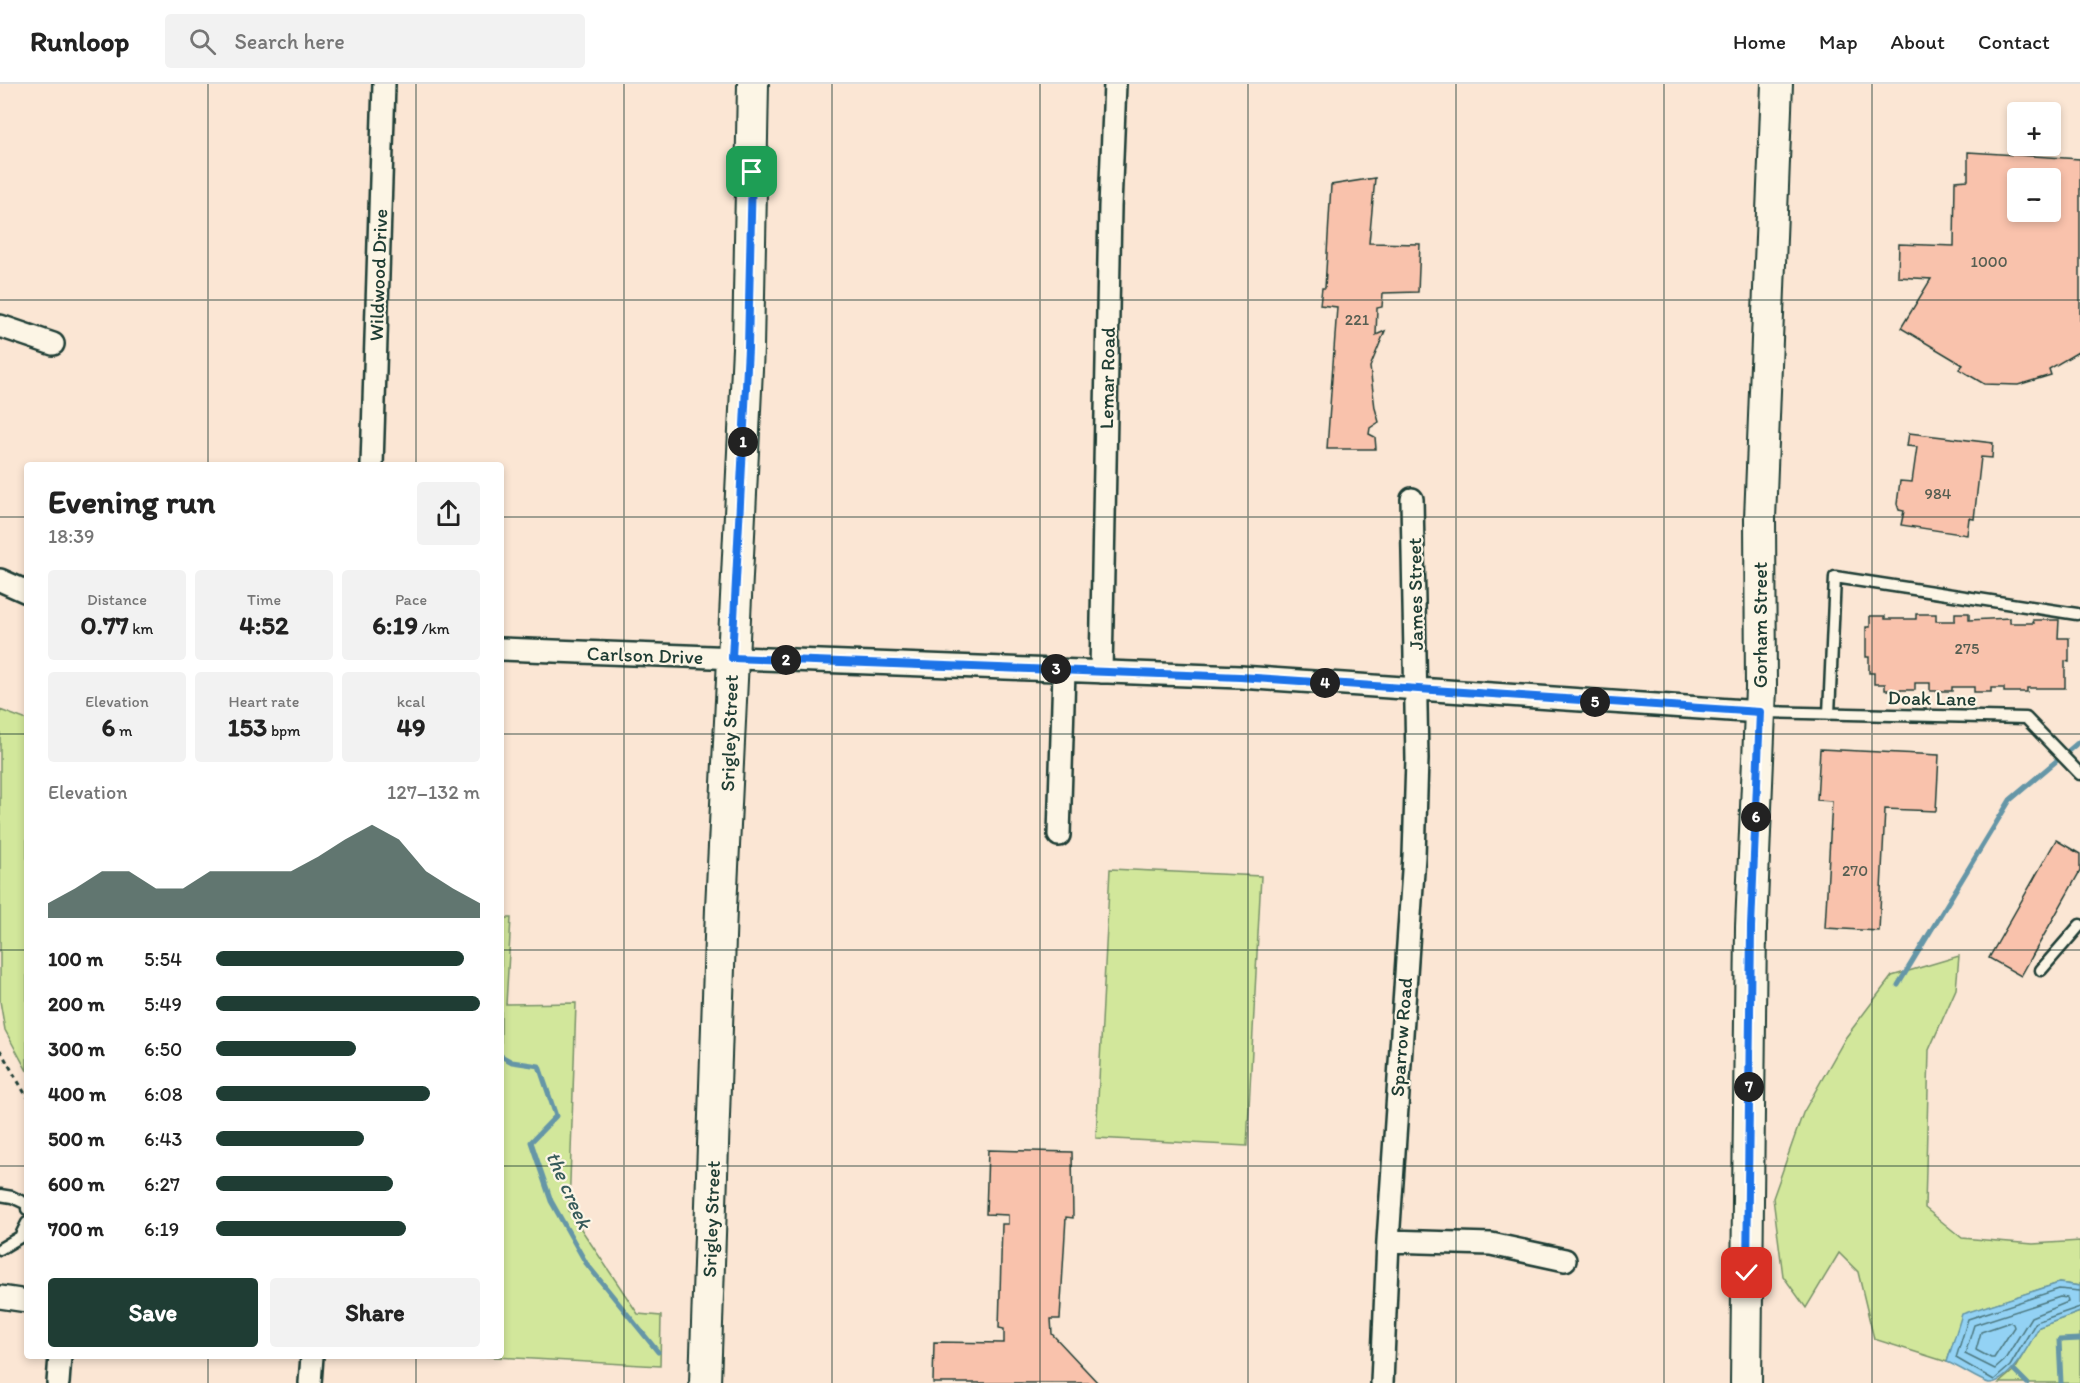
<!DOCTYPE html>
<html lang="en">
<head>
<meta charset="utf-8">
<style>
  body { margin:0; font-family:Itim,sans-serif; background:#f2f2f2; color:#222; height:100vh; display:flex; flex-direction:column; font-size:22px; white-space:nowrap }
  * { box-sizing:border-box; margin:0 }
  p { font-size:20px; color:#767676 }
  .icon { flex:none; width:33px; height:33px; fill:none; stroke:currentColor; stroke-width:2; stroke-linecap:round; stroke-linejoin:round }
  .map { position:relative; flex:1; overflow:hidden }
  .sheet { position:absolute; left:24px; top:378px; width:480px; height:897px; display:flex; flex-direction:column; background:#fff; border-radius:6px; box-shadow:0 3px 9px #0003 }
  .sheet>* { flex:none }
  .fabs { position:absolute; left:2007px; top:18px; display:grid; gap:12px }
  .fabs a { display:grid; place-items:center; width:54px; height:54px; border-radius:6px; background:#fff; box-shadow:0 3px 9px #0003; font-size:30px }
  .pin { position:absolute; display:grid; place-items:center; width:51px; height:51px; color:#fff; margin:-26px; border-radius:12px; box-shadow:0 3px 9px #0006 }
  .km { position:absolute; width:30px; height:30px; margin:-15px; border-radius:50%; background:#222; color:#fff; font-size:16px; line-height:30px; text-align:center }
  .round { display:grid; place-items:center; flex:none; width:63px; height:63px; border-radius:6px; background:#f2f2f2 }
  .headline { display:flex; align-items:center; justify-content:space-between; height:102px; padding:0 24px }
  h1 { font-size:33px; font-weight:700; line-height:45px }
  .metrics { display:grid; grid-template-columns:repeat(3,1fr); gap:9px; height:102px; padding:6px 24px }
  .metrics div { display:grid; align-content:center; border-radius:6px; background:#f2f2f2; text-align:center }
  .metrics b { font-size:26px; font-weight:700 }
  .metrics small { font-size:16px; font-weight:400 }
  .metrics p { font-size:16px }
  .chart { height:168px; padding:12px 24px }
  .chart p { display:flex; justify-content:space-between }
  .chart svg { width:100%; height:108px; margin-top:6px; fill:#1f3d34; opacity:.7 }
  .action { display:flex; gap:12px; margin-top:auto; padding:12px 24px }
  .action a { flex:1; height:69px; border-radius:6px; background:#1f3d34; color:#fff; font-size:24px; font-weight:700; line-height:69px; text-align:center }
  .action a+a { background:#f2f2f2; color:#222 }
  ul { padding:0 24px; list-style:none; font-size:20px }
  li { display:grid; grid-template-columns:96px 72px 1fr; align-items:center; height:45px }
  li i { height:15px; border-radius:8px; background:#1f3d34 }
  header { display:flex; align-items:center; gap:36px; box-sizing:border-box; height:84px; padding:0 30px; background:#fff; border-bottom:2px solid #e0e0e0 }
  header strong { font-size:28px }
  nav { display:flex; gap:33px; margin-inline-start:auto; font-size:21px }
  .search { width:420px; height:54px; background:#f2f2f2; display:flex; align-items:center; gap:15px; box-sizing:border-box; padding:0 21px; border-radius:6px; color:#767676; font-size:22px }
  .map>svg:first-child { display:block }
</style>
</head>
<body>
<header>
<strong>Runloop</strong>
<div class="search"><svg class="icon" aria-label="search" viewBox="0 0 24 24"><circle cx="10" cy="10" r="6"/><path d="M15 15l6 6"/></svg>Search here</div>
<nav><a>Home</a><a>Map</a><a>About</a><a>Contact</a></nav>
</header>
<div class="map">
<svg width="2080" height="1299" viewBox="0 0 2080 1299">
  <rect width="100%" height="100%" fill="#fbe6d4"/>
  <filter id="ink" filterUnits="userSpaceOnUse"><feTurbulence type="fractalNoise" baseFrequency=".0167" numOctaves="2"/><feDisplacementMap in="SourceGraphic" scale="12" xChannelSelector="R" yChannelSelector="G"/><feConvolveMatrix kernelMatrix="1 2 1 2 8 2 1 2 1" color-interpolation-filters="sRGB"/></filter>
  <g filter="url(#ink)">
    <!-- green -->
    <path fill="#d2e79b" stroke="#789268" stroke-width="1.5" d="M 0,626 L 27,636 L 27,987 L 5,946 L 0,917 Z
      M 1110,785 L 1261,792 L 1247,1062 L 1096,1054 Z
      M 501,834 L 511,834 L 506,920 L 576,919 L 569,1127 L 638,1230 L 661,1232 L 660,1282 L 478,1272 L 501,1272 Z
      M 1959,872 L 1956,905 L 1929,966 L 1925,1124 L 1962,1154 L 2033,1160 L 2080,1157 L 2080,1202 L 2059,1199 L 1963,1230 L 1947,1278 L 1874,1255 L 1858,1188 L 1839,1169 L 1806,1224 L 1783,1192 L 1773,1114 L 1803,1029 L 1846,953 L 1892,892 Z
      M 2080,1228 L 2080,1299 L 1999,1299 L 2014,1286 L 2039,1243 Z"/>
    <!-- water -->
    <path fill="#93d2f4" stroke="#6596a7" stroke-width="1.5" d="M 2059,1199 L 2080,1202 L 2080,1228 L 2039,1243 C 2031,1258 2010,1299 1989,1299 C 1978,1296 1960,1283 1947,1278 L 1962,1230 Z"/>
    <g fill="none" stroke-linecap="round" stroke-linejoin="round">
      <!-- shore -->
      <path stroke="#4d7981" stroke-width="1.5" d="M 2080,1207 L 2059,1205 L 1968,1235 L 1956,1274 L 1994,1296 L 2010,1282 L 2036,1238 L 2080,1223
        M 2060,1213 L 2067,1214 L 2068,1218 L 2031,1233 L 2004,1277 L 1995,1285 L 1965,1270 L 1974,1241 Z
        M 2010,1238 L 2013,1240 L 2014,1243 L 1994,1274 L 1991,1274 L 1976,1266 L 1981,1248 Z"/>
      <!-- stream -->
      <path stroke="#6596a7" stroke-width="5" d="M 1898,901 L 2010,716 L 2080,657
        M 501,972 L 512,978 L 539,982 L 556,1032 L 531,1058 L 551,1117 L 586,1179 L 658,1268
        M 2014,1286 L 2027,1299
        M 2061,1299 L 2059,1256 L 2080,1255"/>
    </g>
    <!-- building -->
    <path fill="#f9c2ac" stroke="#1f3d34" stroke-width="1.5" fill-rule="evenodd" d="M 1968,68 L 2080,75 L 2080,267 L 2049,285 L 2051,291 L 2018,301 L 1984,300 L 1959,285 L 1963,281 L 1901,244 L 1931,195 L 1898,193 L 1899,160 L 1954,162 L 1955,97 L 1968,96 ZM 2018,94 L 2050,94 L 2050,128 L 2018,128 Z
      M 1375,94 L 1369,159 L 1420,160 L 1418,208 L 1383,209 L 1382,223 L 1377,224 L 1376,251 L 1385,247 L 1370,283 L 1375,324 L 1379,338 L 1370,344 L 1369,350 L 1375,353 L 1376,365 L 1327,365 L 1337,223 L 1320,221 L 1322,204 L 1325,204 L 1331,101 Z
      M 1909,349 L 1993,359 L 1992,374 L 1981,373 L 1974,435 L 1969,434 L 1967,451 L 1901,441 L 1904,427 L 1899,426 L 1897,420 L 1900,397 L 1912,398 L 1917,363 L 1907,362 Z
      M 1955,529 L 1969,529 L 1969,536 L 2010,534 L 2010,539 L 2034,539 L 2033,536 L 2059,536 L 2058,554 L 2069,554 L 2069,578 L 2065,577 L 2065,604 L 2027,604 L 2027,608 L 2004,608 L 2004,604 L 1991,604 L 1991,608 L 1974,608 L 1974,603 L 1952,603 L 1952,607 L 1930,607 L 1930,599 L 1915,599 L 1915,606 L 1885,606 L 1885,600 L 1874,600 L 1874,589 L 1869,589 L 1869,573 L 1866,573 L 1866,543 L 1870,543 L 1870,532 L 1885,532 L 1885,535 L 1916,535 L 1916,530 L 1936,530 L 1936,537 L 1955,537 Z
      M 1820,665 L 1939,671 L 1936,727 L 1885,725 L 1879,847 L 1825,844 L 1832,717 L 1817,716 Z
      M 2056,756 L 2080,770 L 2080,787 L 2021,892 L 1989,874 Z
      M 988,1066 L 1072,1068 L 1073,1134 L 1066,1133 L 1060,1235 L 1051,1235 L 1052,1250 L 1098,1299 L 933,1299 L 934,1258 L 1004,1259 L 1004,1245 L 999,1244 L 1002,1140 L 1008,1140 L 1008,1131 L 986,1130 Z"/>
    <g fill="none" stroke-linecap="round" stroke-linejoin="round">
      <defs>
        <path id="lane" d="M 1762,628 L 2026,634 L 2080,690
          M 1829,630 L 1835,493 L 2077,530
          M 2041,886 L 2080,841
          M 0,1111 L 12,1113 L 27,1120 L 27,1125
          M 0,1165 L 20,1153 L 27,1139"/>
        <path id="street" d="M 0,242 L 53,260
          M 372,381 L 384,0
          M 0,496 L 27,508
          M 501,565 L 1240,593 L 1760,628
          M 1101,588 L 1110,123 L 1115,0
          M 1059,751 L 1064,587
          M 1388,1157 L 1491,1160 L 1565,1176
          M 0,1213 L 27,1217
          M 58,1299 L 60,1272
          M 310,1299 L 312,1272
          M 1382,1299 L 1388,1157 L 1414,772 L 1417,675 L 1412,415"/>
        <path id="secondary" d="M 705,1299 L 721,824 L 748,264 L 753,0
          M 1746,1299 L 1751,843 L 1761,604 L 1760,435 L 1777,0"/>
      </defs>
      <!-- lane casing -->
      <use href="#lane" stroke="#1f3d34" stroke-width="15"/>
      <!-- street casing -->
      <use href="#street" stroke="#1f3d34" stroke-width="26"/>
      <!-- secondary casing -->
      <use href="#secondary" stroke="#1f3d34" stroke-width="34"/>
      <!-- path -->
      <path stroke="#1f3d34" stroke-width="3" stroke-dasharray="4.5 4.5" stroke-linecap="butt" d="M 0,966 L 27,1013"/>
      <!-- lane -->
      <use href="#lane" stroke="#fcf5e5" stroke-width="10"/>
      <!-- street -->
      <use href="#street" stroke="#fcf5e5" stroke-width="21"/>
      <!-- secondary -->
      <use href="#secondary" stroke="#fcf5e5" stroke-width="30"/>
    </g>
  </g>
  <g fill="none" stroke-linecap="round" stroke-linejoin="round" filter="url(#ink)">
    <defs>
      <path id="route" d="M 752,88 L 748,264 L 732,574 L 1240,593 L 1760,628 L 1751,843 L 1747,1189"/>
    </defs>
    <!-- route casing -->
    <use href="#route" stroke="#fff" stroke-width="12"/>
    <!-- route -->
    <use href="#route" stroke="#1a73e8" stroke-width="8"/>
  </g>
  <!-- grid -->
  <path fill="none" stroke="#1f3d34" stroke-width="1.5" stroke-opacity="0.55" d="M 208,0 L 208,381M 416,0 L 416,381M 624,0 L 624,1299M 832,0 L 832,1299M 1040,0 L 1040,1299M 1248,0 L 1248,1299M 1456,0 L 1456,1299M 1664,0 L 1664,1299M 1872,0 L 1872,1299M 0,216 L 2080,216M 0,433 L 27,433M 501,433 L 2080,433M 0,650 L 27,650M 501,650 L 2080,650M 0,866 L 27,866M 501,866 L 2080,866M 0,1082 L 27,1082M 501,1082 L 2080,1082M 208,1272 L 208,1299M 416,1272 L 416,1299"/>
  <g text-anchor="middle" stroke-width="4.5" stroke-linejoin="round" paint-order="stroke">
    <!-- number labels -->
    <g font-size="16" fill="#565e52">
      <text x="1989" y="183">1000</text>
      <text x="1357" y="241">221</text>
      <text x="1938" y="415">984</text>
      <text x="1967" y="570">275</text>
      <text x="1855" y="792">270</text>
    </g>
    <!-- street labels -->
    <g font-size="20" fill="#1f3d34" stroke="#fcf5e5">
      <text transform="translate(378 191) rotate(-88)" y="7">Wildwood Drive</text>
      <text transform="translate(1107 294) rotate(-89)" y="7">Lemar Road</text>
      <text transform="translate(1415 510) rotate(-91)" y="7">James Street</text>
      <text transform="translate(1760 541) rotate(-90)" y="7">Gorham Street</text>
      <text transform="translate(645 571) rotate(2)" y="7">Carlson Drive</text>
      <text transform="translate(1932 614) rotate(1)" y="7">Doak Lane</text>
      <text transform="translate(729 649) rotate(-88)" y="7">Srigley Street</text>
      <text transform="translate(1401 953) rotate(-86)" y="7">Sparrow Road</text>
      <text transform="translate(711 1135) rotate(-88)" y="7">Srigley Street</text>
    </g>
    <!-- water labels -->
    <g font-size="21" font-style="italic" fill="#365b5a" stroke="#fcf5e5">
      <text transform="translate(569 1106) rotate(66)" y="7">the creek</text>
    </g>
  </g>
</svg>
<div class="fabs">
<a>+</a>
<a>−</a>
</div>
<div class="pin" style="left:752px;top:88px;background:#1e9e55"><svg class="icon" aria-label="arrive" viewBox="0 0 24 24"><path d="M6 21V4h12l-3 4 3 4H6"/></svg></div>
<div class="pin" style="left:1747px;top:1189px;background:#d93025"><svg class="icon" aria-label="check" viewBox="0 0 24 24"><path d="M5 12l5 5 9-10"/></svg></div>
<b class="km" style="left:743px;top:358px">1</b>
<b class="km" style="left:786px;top:576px">2</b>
<b class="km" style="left:1056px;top:585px">3</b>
<b class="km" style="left:1325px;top:599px">4</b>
<b class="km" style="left:1595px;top:618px">5</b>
<b class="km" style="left:1756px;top:733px">6</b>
<b class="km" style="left:1749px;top:1003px">7</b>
<section class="sheet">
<div class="headline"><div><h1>Evening run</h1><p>18:39</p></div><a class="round"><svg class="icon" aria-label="share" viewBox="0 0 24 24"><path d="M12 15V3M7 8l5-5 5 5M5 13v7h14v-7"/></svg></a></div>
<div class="metrics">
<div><p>Distance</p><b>0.77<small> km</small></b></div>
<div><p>Time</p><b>4:52</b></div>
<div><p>Pace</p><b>6:19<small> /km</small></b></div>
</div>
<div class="metrics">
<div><p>Elevation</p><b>6<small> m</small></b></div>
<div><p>Heart rate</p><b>153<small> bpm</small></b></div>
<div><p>kcal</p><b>49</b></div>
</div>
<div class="chart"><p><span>Elevation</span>127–132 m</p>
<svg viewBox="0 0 160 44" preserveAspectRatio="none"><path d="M0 44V38L10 32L20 25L30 25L40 32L50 32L60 25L70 25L80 25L90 25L100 19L110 12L120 6L130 12L140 25L150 32L160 38V44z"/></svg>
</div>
<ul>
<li><b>100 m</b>5:54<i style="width:94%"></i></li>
<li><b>200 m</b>5:49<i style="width:100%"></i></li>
<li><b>300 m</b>6:50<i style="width:53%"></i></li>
<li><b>400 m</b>6:08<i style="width:81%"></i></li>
<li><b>500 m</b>6:43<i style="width:56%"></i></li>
<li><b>600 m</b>6:27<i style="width:67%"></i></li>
<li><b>700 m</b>6:19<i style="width:72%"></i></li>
</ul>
<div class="action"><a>Save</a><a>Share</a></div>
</section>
</div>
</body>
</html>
